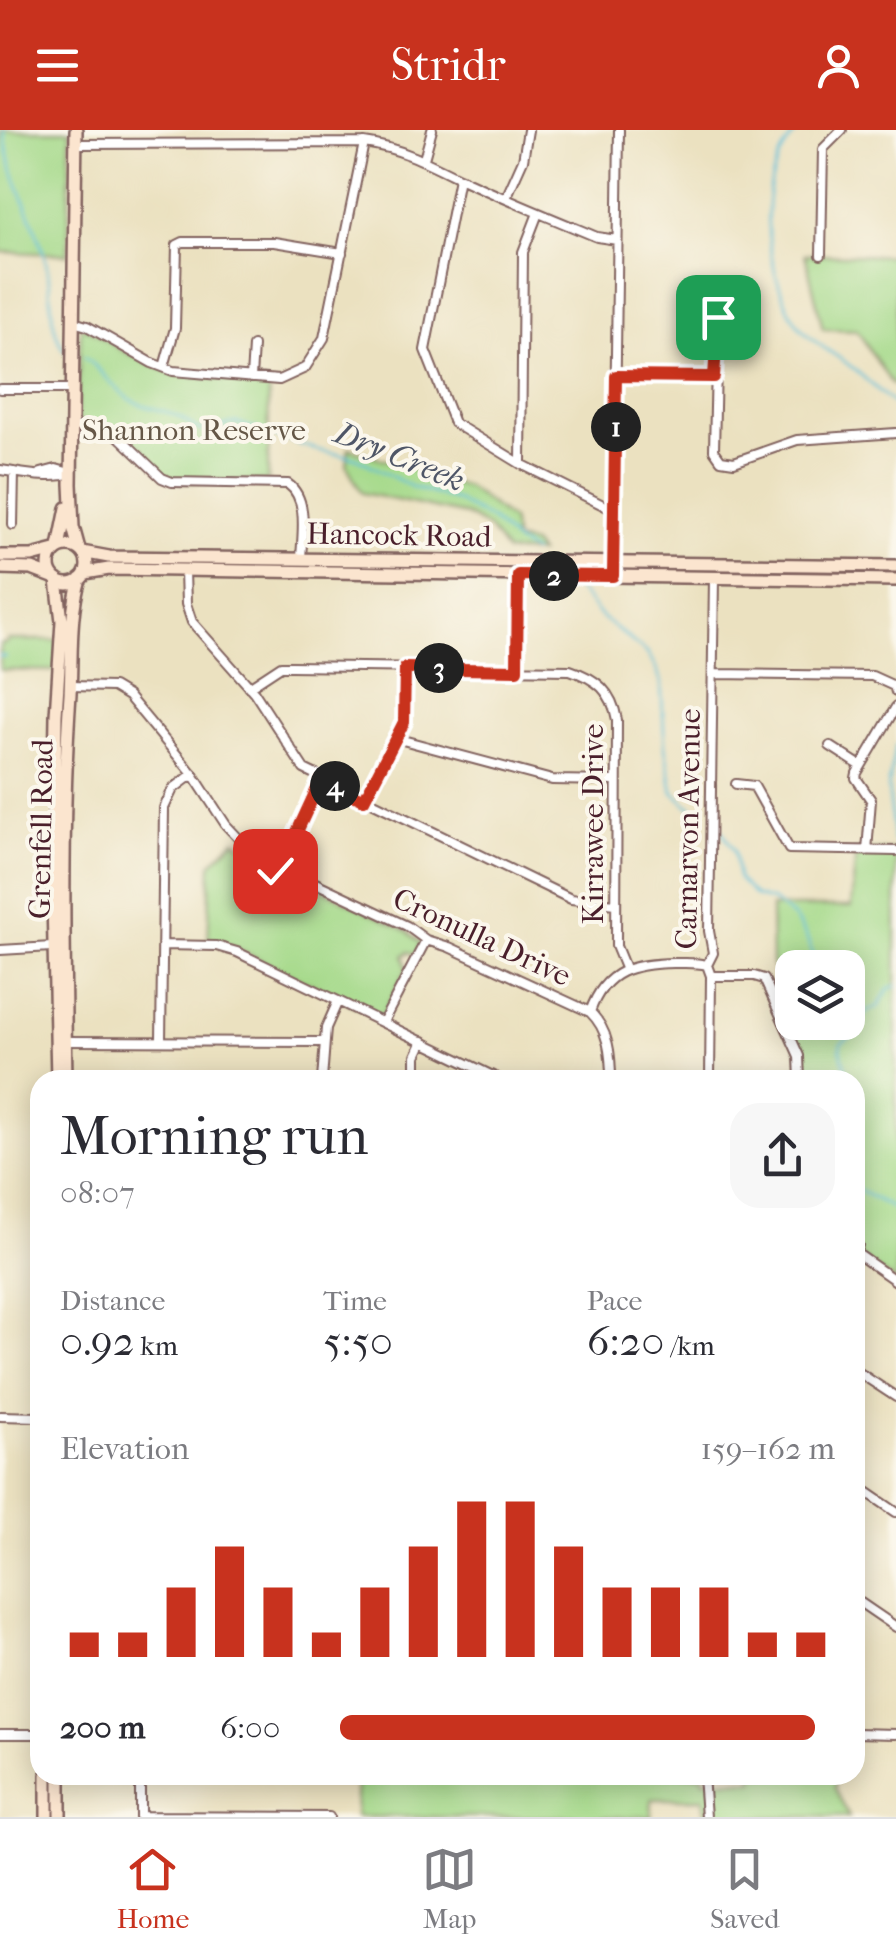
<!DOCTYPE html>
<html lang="en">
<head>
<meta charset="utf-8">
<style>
  body { margin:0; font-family:"IM FELL French Canon",serif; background:#f7f7f7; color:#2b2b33; height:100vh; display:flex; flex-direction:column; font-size:38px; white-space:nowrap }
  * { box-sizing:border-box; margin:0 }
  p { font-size:32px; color:#7c7c81 }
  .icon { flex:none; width:55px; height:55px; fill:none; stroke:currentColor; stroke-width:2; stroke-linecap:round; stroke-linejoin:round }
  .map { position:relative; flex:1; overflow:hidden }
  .sheet { position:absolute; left:30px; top:940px; width:835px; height:715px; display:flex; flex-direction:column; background:#fff; border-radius:30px; box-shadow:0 5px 25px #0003 }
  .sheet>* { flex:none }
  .tools { position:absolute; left:775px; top:820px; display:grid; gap:20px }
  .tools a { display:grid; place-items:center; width:90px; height:90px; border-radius:20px; background:#fff; box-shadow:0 5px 25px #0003; font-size:50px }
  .pin { position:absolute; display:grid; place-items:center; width:85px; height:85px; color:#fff; margin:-42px; border-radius:20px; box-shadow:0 5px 15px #0006 }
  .km { position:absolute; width:50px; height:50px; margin:-25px; border-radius:50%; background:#222; color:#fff; font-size:28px; line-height:50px; text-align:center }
  .round { display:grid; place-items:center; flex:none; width:105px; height:105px; border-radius:30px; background:#f7f7f7 }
  .headline { display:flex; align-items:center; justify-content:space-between; height:170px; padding:0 30px }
  h1 { font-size:55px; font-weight:600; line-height:75px }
  .figures { display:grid; grid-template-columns:repeat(3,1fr); gap:15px; height:170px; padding:10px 30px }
  .figures div { display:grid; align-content:center }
  .figures b { font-size:42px; font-weight:600 }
  .figures small { font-size:28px; font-weight:400 }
  .figures p { font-size:28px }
  .chart { height:280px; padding:20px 30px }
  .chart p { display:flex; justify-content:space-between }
  .chart svg { width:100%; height:180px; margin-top:10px; stroke:#c8321e; stroke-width:6 }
  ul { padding:0 30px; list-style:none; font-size:32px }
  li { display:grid; grid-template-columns:160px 120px 1fr; align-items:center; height:75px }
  li i { height:25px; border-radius:12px; background:#c8321e }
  header { display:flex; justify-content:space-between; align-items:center; height:130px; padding:0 30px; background:#c8321e; color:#fff; font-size:45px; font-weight:600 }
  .tab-bar { display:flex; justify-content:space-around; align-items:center; height:140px; border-top:2px solid #e1e1e2; background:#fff; font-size:28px; color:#7c7c81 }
  .tab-bar a { display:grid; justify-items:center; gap:5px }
  .tab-bar .selected { color:#c8321e }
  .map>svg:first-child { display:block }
</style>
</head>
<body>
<header><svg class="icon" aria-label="menu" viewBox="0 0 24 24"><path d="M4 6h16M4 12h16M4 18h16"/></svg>Stridr<svg class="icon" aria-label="person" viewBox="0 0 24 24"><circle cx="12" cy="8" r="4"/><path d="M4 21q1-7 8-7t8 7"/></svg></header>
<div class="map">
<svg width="896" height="1687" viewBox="0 0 896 1687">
  <rect width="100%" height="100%" fill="#fbf7ec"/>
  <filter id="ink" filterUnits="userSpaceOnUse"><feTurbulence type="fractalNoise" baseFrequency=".01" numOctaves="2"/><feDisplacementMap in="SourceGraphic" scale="20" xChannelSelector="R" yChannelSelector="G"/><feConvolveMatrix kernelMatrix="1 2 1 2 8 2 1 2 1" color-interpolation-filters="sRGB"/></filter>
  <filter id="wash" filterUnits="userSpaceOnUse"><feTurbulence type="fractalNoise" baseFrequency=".0048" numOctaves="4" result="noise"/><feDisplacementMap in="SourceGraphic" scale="40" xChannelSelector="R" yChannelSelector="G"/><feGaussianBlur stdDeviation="2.25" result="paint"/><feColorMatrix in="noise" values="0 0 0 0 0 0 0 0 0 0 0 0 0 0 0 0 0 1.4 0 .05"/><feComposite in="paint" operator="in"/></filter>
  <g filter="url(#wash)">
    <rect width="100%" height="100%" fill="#ebe1c0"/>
    <!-- green -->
    <path fill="#a4d989" stroke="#777c5a" stroke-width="2.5" fill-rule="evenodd" d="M 0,0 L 70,0 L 68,124 L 0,122 Z
      M 805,124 L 896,126 L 896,253 L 892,255 L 857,200 L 823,199 Z
      M 81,197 L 87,198 L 121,220 L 173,244 L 269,254 L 268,351 L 182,352 L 164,345 L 113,297 L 80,292 L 77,285 Z
      M 349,318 L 467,357 L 511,390 L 515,410 L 532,414 L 539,423 L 506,422 L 488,398 L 466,385 L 362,363 L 347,336 Z
      M 8,510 L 59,510 L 58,541 L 0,540 L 0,514 L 7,513 Z
      M 235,710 L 266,734 L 276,745 L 301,749 L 407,801 L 421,813 L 415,824 L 408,822 L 404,826 L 407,839 L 383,884 L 377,886 L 233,817 L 208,812 L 211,734 Z
      M 896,720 L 896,1152 L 855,1124 L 855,950 L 800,950 L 799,926 L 772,833 L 771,777 L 851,777 L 856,721 ZM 792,838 L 848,838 L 848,892 L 792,892 Z
      M 461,1645 L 703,1645 L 704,1650 L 754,1651 L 753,1645 L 835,1645 L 835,1659 L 849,1687 L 706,1687 L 703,1669 L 652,1669 L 651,1687 L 355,1687 L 357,1648 Z"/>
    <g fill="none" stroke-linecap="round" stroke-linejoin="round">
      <!-- stream -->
      <path stroke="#57bcd6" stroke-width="2.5" d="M 4,0 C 10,51 32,81 45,128 C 54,159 46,191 64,220
        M 799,0 C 752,43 764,139 795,190 C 807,210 831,221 849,235 C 865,248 880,262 896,276
        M 84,227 C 102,239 111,257 130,269 C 146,280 165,278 181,288 C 188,292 193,298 201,300 C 214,303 224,293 238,293 L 317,320 L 357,328 L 412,357 L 455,370 L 492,390 L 514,411 L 533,423
        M 572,452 L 601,487 L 647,523 L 655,536 L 661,552 L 665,618 L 673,662 L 701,686
        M 0,526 L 5,527
        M 722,701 L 734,720 L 738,749 L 755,766 L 773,771 L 795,789 L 806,806 L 818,838
        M 894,711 L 888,657 L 896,615
        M 848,890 L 850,907 L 841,913 L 840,919 L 849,950
        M 850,907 L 866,881 L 878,877 L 889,858 L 896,856
        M 855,1058 L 896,1080"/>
    </g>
  </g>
  <g filter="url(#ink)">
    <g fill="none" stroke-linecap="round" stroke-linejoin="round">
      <defs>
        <path id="street" d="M 76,14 L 364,13 C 400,18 427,32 459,48 C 504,69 551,88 597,107 L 617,110
          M 424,29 L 432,0
          M 459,48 L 425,220 L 454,293 L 521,334 L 615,381
          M 506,68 L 523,30 L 528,0
          M 821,125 L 823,19 L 842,0
          M 744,178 L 722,182 L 717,192 L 714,320 L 721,330 L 734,332 L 797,310 L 896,303
          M 73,192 L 87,196 L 152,233 L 173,241 L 279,250 L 305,238 L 324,208 L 364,13
          M 164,237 L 175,198 L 177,115 L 183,112 L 274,112 L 342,123
          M 616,246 L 714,247
          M 251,248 L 253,216
          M 0,259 L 72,259
          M 72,296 L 112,300 L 162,348 L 172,352 L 288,354 C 309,369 302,405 301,429
          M 521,334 L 523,122 L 538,83
          M 0,340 C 22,343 50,350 71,343
          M 41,343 L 56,339 L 70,343
          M 13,395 L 14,342
          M 185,441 L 186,474 L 192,492 L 254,562 L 304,639 L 571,769 L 615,774
          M 613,447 L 619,0
          M 517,539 L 518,442
          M 713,544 L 872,546 L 894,556 L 896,562
          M 70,556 L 113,557 L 128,566 L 192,643 L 226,695 L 243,713 L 274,734
          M 249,557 L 281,536 L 291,536 L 570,540 C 597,549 612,561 617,590 L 616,816 L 625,838
          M 395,608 L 552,650 L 615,651
          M 830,616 L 861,636
          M 736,654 L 754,656 L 789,719 L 896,721
          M 364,670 L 404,592 L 405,538
          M 867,721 L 871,670 L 856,648 L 857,643 L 896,577
          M274 737a7 7 0 1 1 14 0a7 7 0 1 1-14 0Z
          M 284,730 L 321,650
          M 288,740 L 407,796 L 426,810 L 449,817 L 590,882 C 609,900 611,925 611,950
          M 163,815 L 216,816 L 237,822 L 501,950
          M 0,820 L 52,817
          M 711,846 L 754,846 L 764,849 L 799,926 L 800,950
          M 590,882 C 605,839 633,834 674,833 C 686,833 696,832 707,835
          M 383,892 L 426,810
          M 161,910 L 164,678 L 173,659 L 193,644
          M 66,911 L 323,912
          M 322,950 L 326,898 L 338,871
          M 416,950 L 416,926 L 423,911
          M 710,950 L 711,846 L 707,835 L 713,823 L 709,801 L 714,448
          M 855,1108 L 858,1115 L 855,1124
          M 856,1123 L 896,1151
          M 855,1240 L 896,1267
          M 0,1286 L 40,1287
          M 855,1354 L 896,1382
          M 855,1469 L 896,1497
          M 855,1603 L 896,1604
          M 0,1604 L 40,1604
          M 140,1645 L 140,1687
          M 703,1645 L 706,1687
          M 140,1686 L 329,1687"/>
        <path id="secondary" d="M 76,0 L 71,354 L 73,397 L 79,419
          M49 435a19 19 0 1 1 38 0a19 19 0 1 1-38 0Z
          M 59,417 L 67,378
          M 82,422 L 109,427 L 896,436
          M 0,426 L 32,426 L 55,420
          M 0,438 L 32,439 L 53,447
          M 85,443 L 109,439 L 896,450
          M 57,450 L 62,491 L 56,585 L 53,769 L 57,950
          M 66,950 C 64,822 61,692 70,564 C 72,527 69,485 80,449
          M 47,1687 L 47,1645
          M 60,1687 L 60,1645"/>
      </defs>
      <!-- street casing -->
      <use href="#street" stroke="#82635f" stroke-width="12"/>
      <!-- secondary casing -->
      <use href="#secondary" stroke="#82635f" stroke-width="16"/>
      <!-- street -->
      <use href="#street" stroke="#fff" stroke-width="8"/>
      <!-- secondary -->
      <use href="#secondary" stroke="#fbe5cf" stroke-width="11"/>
    </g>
  </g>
  <g fill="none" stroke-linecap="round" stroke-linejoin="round" filter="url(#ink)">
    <defs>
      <path id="route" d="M 275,741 L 274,734 L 284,730 L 321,650 L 364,670 L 404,592 L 405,538 L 517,540 L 518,445 L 613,446 L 616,246 L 714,247 L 718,187"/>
    </defs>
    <!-- route casing -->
    <use href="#route" stroke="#fff" stroke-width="20"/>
    <!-- route -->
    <use href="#route" stroke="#c8321e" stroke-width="12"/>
  </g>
  <g text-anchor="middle" stroke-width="8" stroke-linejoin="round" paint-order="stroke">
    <!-- park labels -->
    <g font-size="30" fill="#655747" stroke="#fbf7ec">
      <text x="194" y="310">Shannon Reserve</text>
    </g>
    <!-- street labels -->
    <g font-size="30" fill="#4a1f2b" stroke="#fbf7ec">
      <text transform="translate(399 405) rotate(1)" y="10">Hancock Road</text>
      <text transform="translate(593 694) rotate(-90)" y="10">Kirrawee Drive</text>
      <text transform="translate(41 699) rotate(-89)" y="10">Grenfell Road</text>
      <text transform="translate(688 699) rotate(-89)" y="10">Carnarvon Avenue</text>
      <text transform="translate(482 807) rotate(25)" y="10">Cronulla Drive</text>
    </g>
    <!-- water labels -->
    <g font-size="32" font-style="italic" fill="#4f5667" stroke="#fbf7ec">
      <text transform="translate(400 326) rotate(22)" y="11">Dry Creek</text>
    </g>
  </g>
</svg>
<div class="tools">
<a><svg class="icon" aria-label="layers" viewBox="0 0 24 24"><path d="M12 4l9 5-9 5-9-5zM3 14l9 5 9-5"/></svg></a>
</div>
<div class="pin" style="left:718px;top:187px;background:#1e9e55"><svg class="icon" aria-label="arrive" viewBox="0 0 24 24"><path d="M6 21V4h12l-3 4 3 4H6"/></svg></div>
<div class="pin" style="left:275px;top:741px;background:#d93025"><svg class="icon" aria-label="check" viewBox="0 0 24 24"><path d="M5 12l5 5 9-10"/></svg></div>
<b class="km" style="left:616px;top:297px">1</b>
<b class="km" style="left:554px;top:446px">2</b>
<b class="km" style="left:439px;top:538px">3</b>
<b class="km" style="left:335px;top:656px">4</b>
<section class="sheet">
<div class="headline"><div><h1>Morning run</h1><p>08:07</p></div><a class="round"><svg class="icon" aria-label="share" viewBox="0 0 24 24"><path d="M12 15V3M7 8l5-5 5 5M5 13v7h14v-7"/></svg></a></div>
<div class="figures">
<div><p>Distance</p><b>0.92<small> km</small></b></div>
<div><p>Time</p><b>5:50</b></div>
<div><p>Pace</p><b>6:20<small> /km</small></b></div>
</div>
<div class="chart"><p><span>Elevation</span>159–162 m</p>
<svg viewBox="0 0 160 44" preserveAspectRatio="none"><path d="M5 44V38M15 44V38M25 44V27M35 44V17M45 44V27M55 44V38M65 44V27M75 44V17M85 44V6M95 44V6M105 44V17M115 44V27M125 44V27M135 44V27M145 44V38M155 44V38"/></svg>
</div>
<ul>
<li><b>200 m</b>6:00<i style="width:96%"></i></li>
</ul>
</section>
</div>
<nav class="tab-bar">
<a class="selected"><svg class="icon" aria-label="home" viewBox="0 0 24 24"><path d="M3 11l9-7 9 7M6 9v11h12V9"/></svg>Home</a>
<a><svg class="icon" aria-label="map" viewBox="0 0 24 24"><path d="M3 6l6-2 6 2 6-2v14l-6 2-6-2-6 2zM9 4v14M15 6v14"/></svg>Map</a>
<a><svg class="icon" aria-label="saved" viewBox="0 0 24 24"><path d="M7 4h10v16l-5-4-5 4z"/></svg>Saved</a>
</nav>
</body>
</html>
